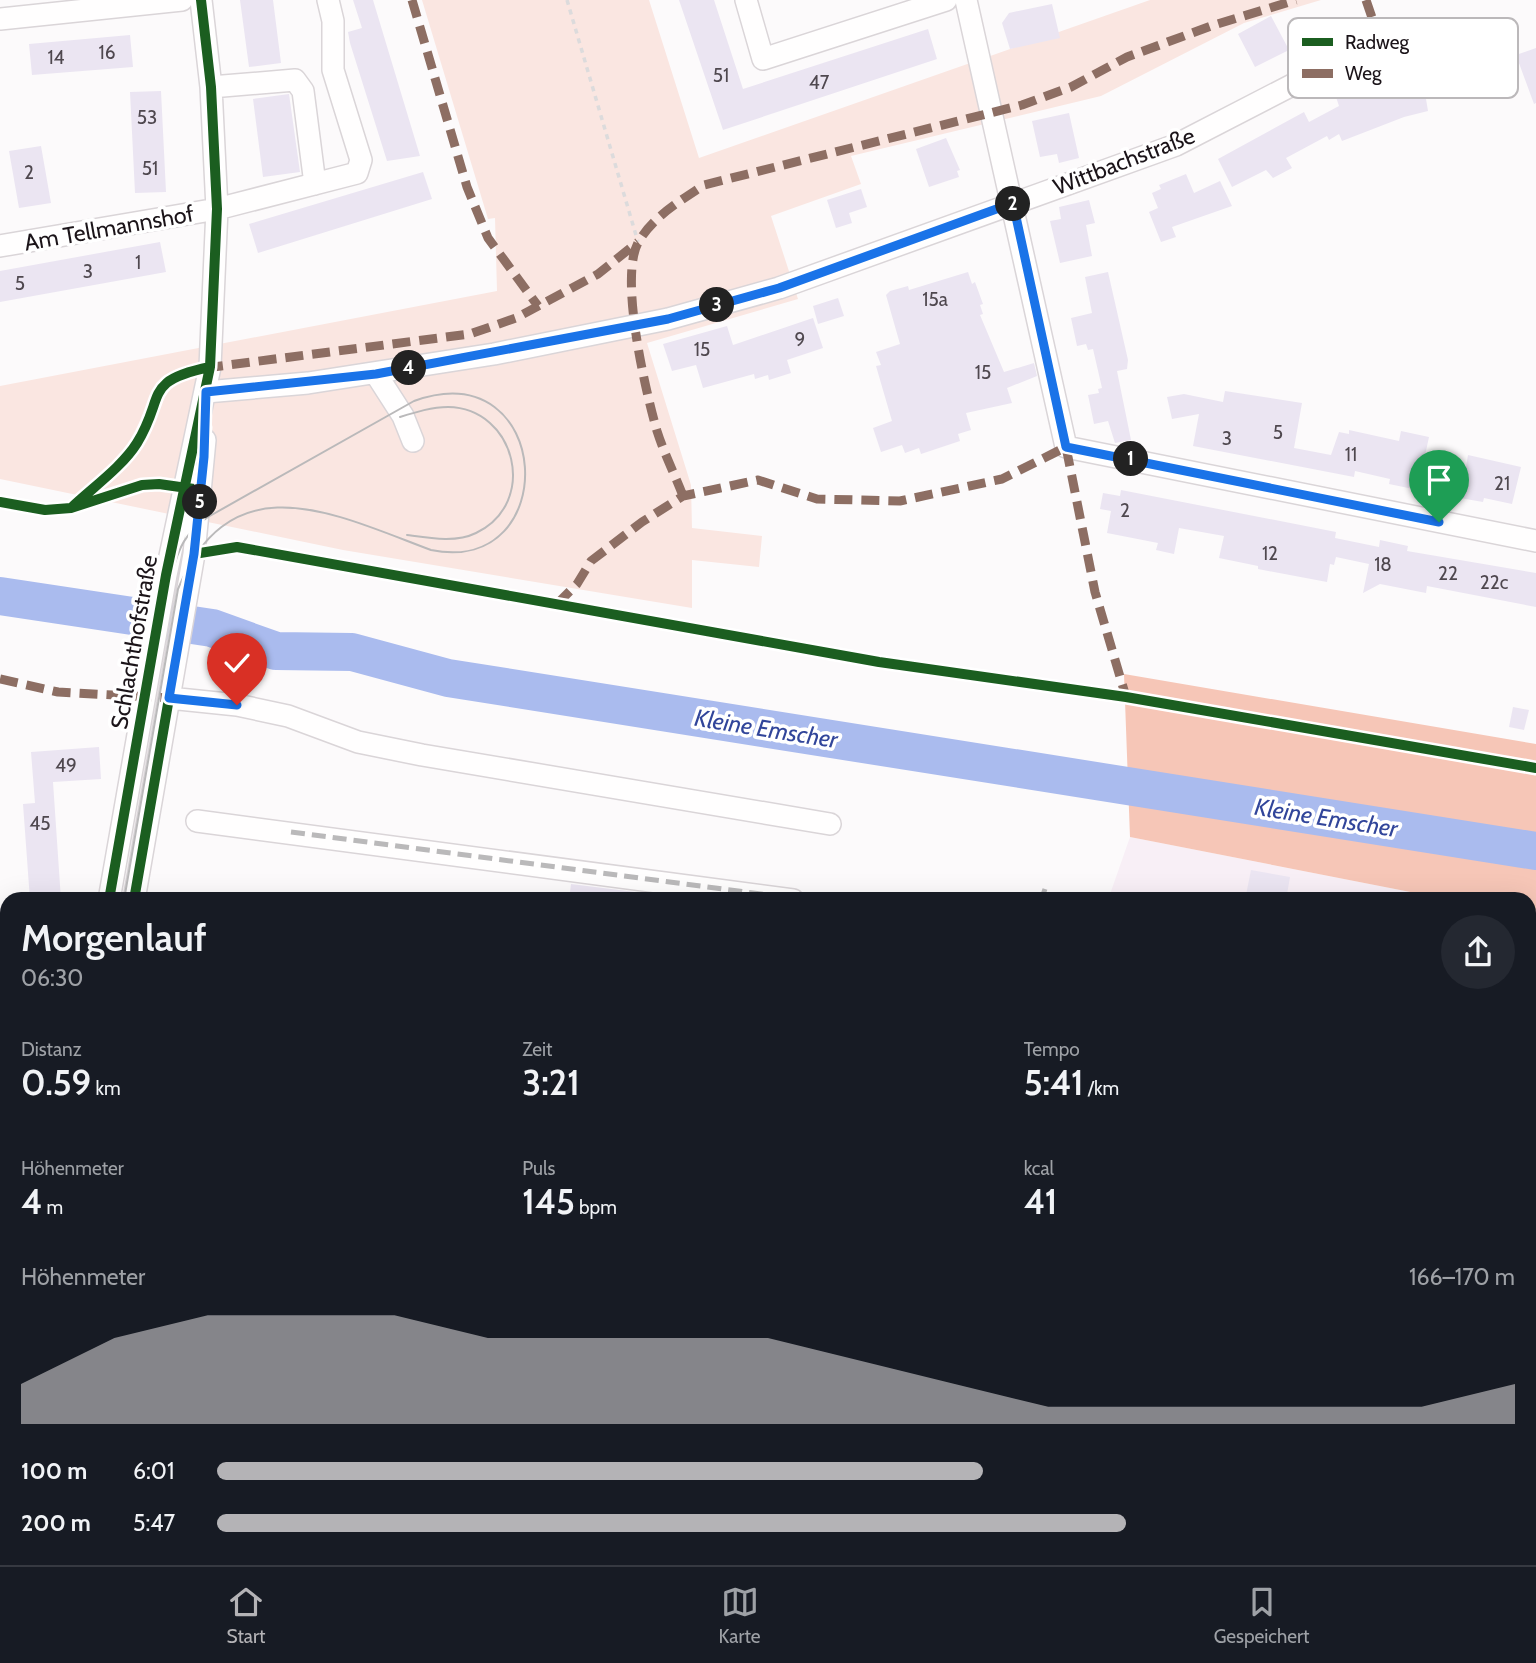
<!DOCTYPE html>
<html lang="de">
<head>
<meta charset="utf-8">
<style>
  body { margin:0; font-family:Cabin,sans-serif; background:#242831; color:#f1f3f6; height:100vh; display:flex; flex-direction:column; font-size:26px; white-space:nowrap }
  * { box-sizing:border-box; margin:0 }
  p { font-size:23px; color:#9ea1a6 }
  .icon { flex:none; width:38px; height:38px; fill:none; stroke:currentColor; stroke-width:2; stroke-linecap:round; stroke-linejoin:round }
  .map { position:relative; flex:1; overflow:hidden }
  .sheet { position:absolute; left:0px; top:892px; width:1536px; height:674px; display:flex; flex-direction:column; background:#171b24; border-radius:21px 21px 0 0; box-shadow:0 7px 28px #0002 }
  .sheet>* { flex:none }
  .pin { position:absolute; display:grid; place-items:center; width:60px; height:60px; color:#fff; margin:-72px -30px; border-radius:50% 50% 50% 0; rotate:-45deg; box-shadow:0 0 7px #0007 }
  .pin .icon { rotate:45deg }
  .km { position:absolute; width:35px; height:35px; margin:-18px; border-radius:50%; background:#222; color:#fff; font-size:19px; line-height:35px; text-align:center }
  .round { display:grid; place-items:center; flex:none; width:74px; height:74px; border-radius:37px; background:#242831 }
  .summary { display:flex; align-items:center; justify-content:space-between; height:119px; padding:0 21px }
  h1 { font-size:38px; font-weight:600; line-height:52px }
  .figures { display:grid; grid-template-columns:repeat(3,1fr); gap:10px; height:119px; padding:7px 21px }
  .figures div { display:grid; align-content:center }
  .figures b { font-size:35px; font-weight:600 }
  .figures small { font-size:19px; font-weight:400 }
  .figures p { font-size:19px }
  .chart { height:196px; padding:14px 21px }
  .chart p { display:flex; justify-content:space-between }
  .chart svg { width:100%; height:126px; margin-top:7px; fill:#b4b3b6; opacity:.7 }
  ul { padding:0 21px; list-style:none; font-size:23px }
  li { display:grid; grid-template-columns:112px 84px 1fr; align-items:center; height:52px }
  li i { height:18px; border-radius:9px; background:#b4b3b6 }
  .tab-bar { display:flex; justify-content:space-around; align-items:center; height:98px; border-top:2px solid #363941; background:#171b24; font-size:19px; color:#9ea1a6 }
  .tab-bar a { display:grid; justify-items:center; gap:4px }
  .tab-bar .on { color:#b4b3b6 }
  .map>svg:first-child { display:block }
</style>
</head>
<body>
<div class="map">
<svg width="1536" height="1565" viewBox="0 0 1536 1565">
  <rect width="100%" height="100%" fill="#fcfafb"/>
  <!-- built -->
  <path fill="#f8eff6" d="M 1130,837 L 1446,899 L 1108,900 Z
    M 1530,916 L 1536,917 L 1536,1244 L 1530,1247 Z
    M 7,1335 L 7,1559 L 1034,1559 L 1026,1565 L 0,1565 L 0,1348 Z"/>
  <!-- green -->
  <path fill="#fae6e1" d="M 422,0 L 649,0 L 699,158 L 1150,0 L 1321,0 L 1244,23 L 1101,96 L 851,156 L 861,184 L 771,216 L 798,299 L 647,343 L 691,485 L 692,528 L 762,536 L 759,567 L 692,560 L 692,608 L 343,550 L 0,479 L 0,386 L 497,291 L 495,218 L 488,219 Z"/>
  <!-- forest -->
  <path fill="#f6c6b7" d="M 1124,674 L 1536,744 L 1536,917 L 1530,916 L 1530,900 L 1446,899 L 1130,837 Z
    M 1536,1244 L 1536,1313 L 1530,1314 L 1530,1247 Z"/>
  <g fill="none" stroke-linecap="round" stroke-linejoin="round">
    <!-- river -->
    <path stroke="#abe" stroke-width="38" d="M 0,596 L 212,628 L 276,651 L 352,652 L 448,678 L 1536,851"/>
  </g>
  <!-- building -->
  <path fill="#ebe5f2" d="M 240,0 L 273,0 L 281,63 L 249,67 Z
    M 353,0 L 373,0 L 420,156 L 387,161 L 350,43 L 348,32 L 362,28 Z
    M 679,0 L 714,0 L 743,89 L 928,29 L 937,59 L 723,130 Z
    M 1052,4 L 1060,38 L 1010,49 L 1002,23 L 1009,13 Z
    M 1271,16 L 1289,50 L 1255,67 L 1238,34 Z
    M 130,35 L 133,67 L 32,75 L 29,44 Z
    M 1536,48 L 1536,103 L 1534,104 L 1516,55 Z
    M 1443,63 L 1446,78 L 1454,77 L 1457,93 L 1426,99 L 1428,111 L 1404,117 L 1342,141 L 1339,134 L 1329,140 L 1327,136 L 1286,158 L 1292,168 L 1273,178 L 1266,170 L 1232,187 L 1218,159 L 1304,112 L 1309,122 L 1339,106 L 1335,94 L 1371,81 L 1373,85 L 1403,74 L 1403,71 Z
    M 161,91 L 166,192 L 135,193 L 130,92 Z
    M 289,94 L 300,172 L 263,177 L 253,99 Z
    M 1069,113 L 1079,158 L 1059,163 L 1057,154 L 1040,157 L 1032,121 Z
    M 946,138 L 960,170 L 957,171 L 959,177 L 929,187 L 916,149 Z
    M 41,146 L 51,203 L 19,208 L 9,151 Z
    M 423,172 L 432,199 L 258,253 L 249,224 Z
    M 1186,174 L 1194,193 L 1220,181 L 1232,206 L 1172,227 L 1176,237 L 1161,242 L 1149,212 L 1158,208 L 1152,193 L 1161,189 L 1159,185 Z
    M 861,189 L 867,207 L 849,213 L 852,223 L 836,228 L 827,200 Z
    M 1089,200 L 1095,223 L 1086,225 L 1092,256 L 1060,263 L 1050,221 L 1061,219 L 1059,207 Z
    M 160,242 L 166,272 L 0,302 L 0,271 Z
    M 968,272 L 972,284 L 975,282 L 983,304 L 980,305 L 983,314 L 980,315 L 1004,372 L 1034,363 L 1037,376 L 1007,388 L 1012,403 L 966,413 L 971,430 L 958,434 L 960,441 L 921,454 L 919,448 L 905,453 L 902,445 L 881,452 L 873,428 L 892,421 L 876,366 L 881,365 L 876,352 L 900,344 L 886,295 L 890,291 L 908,286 L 909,290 Z
    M 1108,272 L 1128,360 L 1127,369 L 1117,371 L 1131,440 L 1115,443 L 1108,421 L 1094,424 L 1088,395 L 1099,393 L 1098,389 L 1102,388 L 1093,349 L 1088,350 L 1086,344 L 1077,346 L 1071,318 L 1092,313 L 1085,277 Z
    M 838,298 L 844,316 L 818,324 L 813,306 Z
    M 813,318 L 823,348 L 787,360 L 791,373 L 769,380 L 768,375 L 755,379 L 754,374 L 703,388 L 696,365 L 672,371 L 663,344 L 727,326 L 733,345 Z
    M 1225,391 L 1302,403 L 1294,448 L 1331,455 L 1339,432 L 1349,434 L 1349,430 L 1399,441 L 1401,431 L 1429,437 L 1423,465 L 1465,473 L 1468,455 L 1521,467 L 1512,504 L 1484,498 L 1483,502 L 1454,497 L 1450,490 L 1419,484 L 1418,490 L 1389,484 L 1390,479 L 1355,471 L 1354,477 L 1193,446 L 1199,414 L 1172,419 L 1167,397 L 1184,394 L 1223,402 Z
    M 1121,490 L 1336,532 L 1335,538 L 1379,547 L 1380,540 L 1408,546 L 1407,551 L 1536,573 L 1536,607 L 1427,586 L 1426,593 L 1380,584 L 1363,593 L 1369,564 L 1336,557 L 1334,565 L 1330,564 L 1327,582 L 1258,569 L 1258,566 L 1219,558 L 1224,536 L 1179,528 L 1174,554 L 1156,550 L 1158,543 L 1107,533 L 1111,511 L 1100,509 L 1103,493 L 1120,496 Z
    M 1513,707 L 1529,710 L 1524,730 L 1509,727 Z
    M 99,747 L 101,779 L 53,782 L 61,900 L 30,900 L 23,804 L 35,803 L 31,752 Z
    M 1251,870 L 1290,877 L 1286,900 L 1245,900 Z
    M 571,884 L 635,892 L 635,900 L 569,900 Z"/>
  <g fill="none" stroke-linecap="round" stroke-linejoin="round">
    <defs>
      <path id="minor" d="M 746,0 L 763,59 L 946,0
        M 966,0 L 1066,447 L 1536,541
        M 0,19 L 182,0
        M 211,87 L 295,80 L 303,91 L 315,184
        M 0,246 L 217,209 L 357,173 L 361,160 L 333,70 L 333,21 L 328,0
        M 376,374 L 403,416 L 413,441
        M 206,392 L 308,383 L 494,354 L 668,319 L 779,288 L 1176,145 L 1327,67 L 1370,50 L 1420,37
        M 169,698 L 237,705 L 288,716 L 358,742 L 422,755 L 830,824
        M 197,821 L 793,900
        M 109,900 L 166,575 L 210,367 L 217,209 L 211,87 L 201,0
        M 134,900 L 194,554 L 205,440
        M 0,977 L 7,978
        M 1530,1198 L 1536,1199
        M 0,1260 L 7,1247
        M 0,1326 L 7,1313
        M 385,1559 L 395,1565
        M 258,1565 L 261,1559
        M 596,1565 L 600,1559
        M 1519,1565 L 1527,1559"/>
    </defs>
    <!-- minor casing -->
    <use href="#minor" stroke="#dad5d8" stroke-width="24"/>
    <!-- path -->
    <path stroke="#dcdbdc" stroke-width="3.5" stroke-dasharray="5 5" stroke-linecap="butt" d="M 567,0 L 638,242"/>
    <!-- minor -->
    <use href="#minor" stroke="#fffefe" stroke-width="21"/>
    <!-- tram -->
    <path stroke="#bab9ba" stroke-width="2" d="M 400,417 C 416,412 432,407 448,407 C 516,408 539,503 476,533 C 456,543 429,538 407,535
      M 114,900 L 172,574 C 178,548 186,532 208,517 L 414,401 C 554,351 564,577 431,550 C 335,514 231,460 178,589 L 124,900
      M 0,1279 L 7,1266
      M 0,1304 L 7,1291"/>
    <!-- rail -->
    <path stroke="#bab9ba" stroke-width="5" stroke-dasharray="14 7" stroke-linecap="butt" d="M 291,832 L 806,900
      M 1041,900 L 1045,889
      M 1530,1284 L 1536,1280
      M 1086,1565 L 1095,1559"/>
    <!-- quiet -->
    <path stroke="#8d6e63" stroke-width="9" stroke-dasharray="18 9" stroke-linecap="butt" d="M 412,0 L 467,187 L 488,238 L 538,306
      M 1366,0 L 1382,47
      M 205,368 L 470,334 L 516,318 L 598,274 L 638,242
      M 683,496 C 675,475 664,453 657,431 C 646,393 618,275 639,241 C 654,216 680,201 704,185 L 1022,105 L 1071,87 L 1127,57 L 1211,26 L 1296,0
      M 557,604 L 577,584 L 591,561 L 642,522 L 683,496 L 758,480 L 817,499 L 900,501 L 1002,479 L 1066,447 L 1095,592 L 1126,697
      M 0,679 L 58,692 L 169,698"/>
    <defs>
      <path id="cycleway" d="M 0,502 L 45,510 L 71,508 L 142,485 L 159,484 L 194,489
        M 71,508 C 92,488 122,467 137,443 C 166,396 142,381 210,367
        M 194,554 L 237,547 L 879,662 L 1126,697 L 1536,768
        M 109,900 L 166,575 L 210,367 L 217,209 L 211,87 L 201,0
        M 134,900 L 194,554 L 205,427"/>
    </defs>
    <!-- cycleway casing -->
    <use href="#cycleway" stroke="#fff" stroke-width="15"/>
    <!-- cycleway -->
    <use href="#cycleway" stroke="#1b5e20" stroke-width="10"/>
  </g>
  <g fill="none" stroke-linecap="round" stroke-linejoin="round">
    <defs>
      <path id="route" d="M 237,705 L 169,698 L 194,554 L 204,457 L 206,392 L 376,374 L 668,319 L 779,288 L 1013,203 L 1066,447 L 1439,522"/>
    </defs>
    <!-- route casing -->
    <use href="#route" stroke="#fff" stroke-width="14"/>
    <!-- route -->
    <use href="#route" stroke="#1a73e8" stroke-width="9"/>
  </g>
  <g text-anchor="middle" stroke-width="7" stroke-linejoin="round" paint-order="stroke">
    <!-- number labels -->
    <g font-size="19" fill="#4f484f">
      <text x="107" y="59">16</text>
      <text x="56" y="64">14</text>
      <text x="721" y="82">51</text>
      <text x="819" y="89">47</text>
      <text x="147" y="124">53</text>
      <text x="150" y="175">51</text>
      <text x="29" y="179">2</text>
      <text x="138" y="269">1</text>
      <text x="88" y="278">3</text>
      <text x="20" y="290">5</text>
      <text x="935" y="306">15a</text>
      <text x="800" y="346">9</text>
      <text x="702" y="356">15</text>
      <text x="983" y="379">15</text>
      <text x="1278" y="439">5</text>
      <text x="1227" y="445">3</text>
      <text x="1351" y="461">11</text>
      <text x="1502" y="490">21</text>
      <text x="1125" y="517">2</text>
      <text x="1270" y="560">12</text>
      <text x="1383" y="571">18</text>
      <text x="1448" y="580">22</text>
      <text x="1494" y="589">22c</text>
      <text x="66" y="772">49</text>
      <text x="40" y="830">45</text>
    </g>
    <!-- street labels -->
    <g font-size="23" fill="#1b1419" stroke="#fff">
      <text transform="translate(1124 161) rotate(-21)" y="8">Wittbachstraße</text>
      <text transform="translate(109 228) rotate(-10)" y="8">Am Tellmannshof</text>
      <text transform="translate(134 642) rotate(-80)" y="8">Schlachthofstraße</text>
    </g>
    <!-- water labels -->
    <g font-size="24" font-style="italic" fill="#31459a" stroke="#fff">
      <text transform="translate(766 729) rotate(9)" y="8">Kleine Emscher</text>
      <text transform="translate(1326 818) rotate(9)" y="8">Kleine Emscher</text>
    </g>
  </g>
  <!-- legend -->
  <rect x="1288" y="18" width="230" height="80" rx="10" fill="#fff" stroke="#bbb8ba" stroke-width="2"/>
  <rect x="1302" y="38" width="31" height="8" fill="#1b5e20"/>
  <rect x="1302" y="69" width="31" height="9" fill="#8d6e63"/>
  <g font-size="19" fill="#1b1419">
    <text x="1345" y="49">Radweg</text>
    <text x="1345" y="80">Weg</text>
  </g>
</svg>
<div class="pin" style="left:1439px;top:522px;background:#1e9e55"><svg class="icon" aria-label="arrive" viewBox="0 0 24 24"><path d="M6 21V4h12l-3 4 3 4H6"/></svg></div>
<div class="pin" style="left:237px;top:705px;background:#d93025"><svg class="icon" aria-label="check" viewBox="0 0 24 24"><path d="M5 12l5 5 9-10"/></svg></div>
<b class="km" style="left:1131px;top:459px">1</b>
<b class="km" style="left:1013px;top:204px">2</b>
<b class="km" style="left:717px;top:305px">3</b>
<b class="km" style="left:409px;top:368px">4</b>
<b class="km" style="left:200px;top:502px">5</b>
<section class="sheet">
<div class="summary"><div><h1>Morgenlauf</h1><p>06:30</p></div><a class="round"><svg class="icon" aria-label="share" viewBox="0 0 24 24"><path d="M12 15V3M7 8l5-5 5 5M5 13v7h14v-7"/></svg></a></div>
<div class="figures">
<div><p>Distanz</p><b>0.59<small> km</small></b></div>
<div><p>Zeit</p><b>3:21</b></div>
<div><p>Tempo</p><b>5:41<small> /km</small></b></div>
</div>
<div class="figures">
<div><p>Höhenmeter</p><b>4<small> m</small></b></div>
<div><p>Puls</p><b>145<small> bpm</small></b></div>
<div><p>kcal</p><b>41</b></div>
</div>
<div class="chart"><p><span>Höhenmeter</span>166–170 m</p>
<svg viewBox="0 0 160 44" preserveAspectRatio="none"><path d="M0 44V30L10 14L20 6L30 6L40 6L50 14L60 14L70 14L80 14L90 22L100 30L110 38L120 38L130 38L140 38L150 38L160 30V44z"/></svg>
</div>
<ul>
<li><b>100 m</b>6:01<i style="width:59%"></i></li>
<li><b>200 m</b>5:47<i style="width:70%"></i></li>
</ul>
</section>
</div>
<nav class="tab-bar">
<a class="on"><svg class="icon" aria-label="home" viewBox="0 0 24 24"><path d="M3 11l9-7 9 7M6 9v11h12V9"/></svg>Start</a>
<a><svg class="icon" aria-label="map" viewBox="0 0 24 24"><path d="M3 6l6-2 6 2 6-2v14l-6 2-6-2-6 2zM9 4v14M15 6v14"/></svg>Karte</a>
<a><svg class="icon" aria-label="saved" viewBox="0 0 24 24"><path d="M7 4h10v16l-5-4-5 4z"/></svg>Gespeichert</a>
</nav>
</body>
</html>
